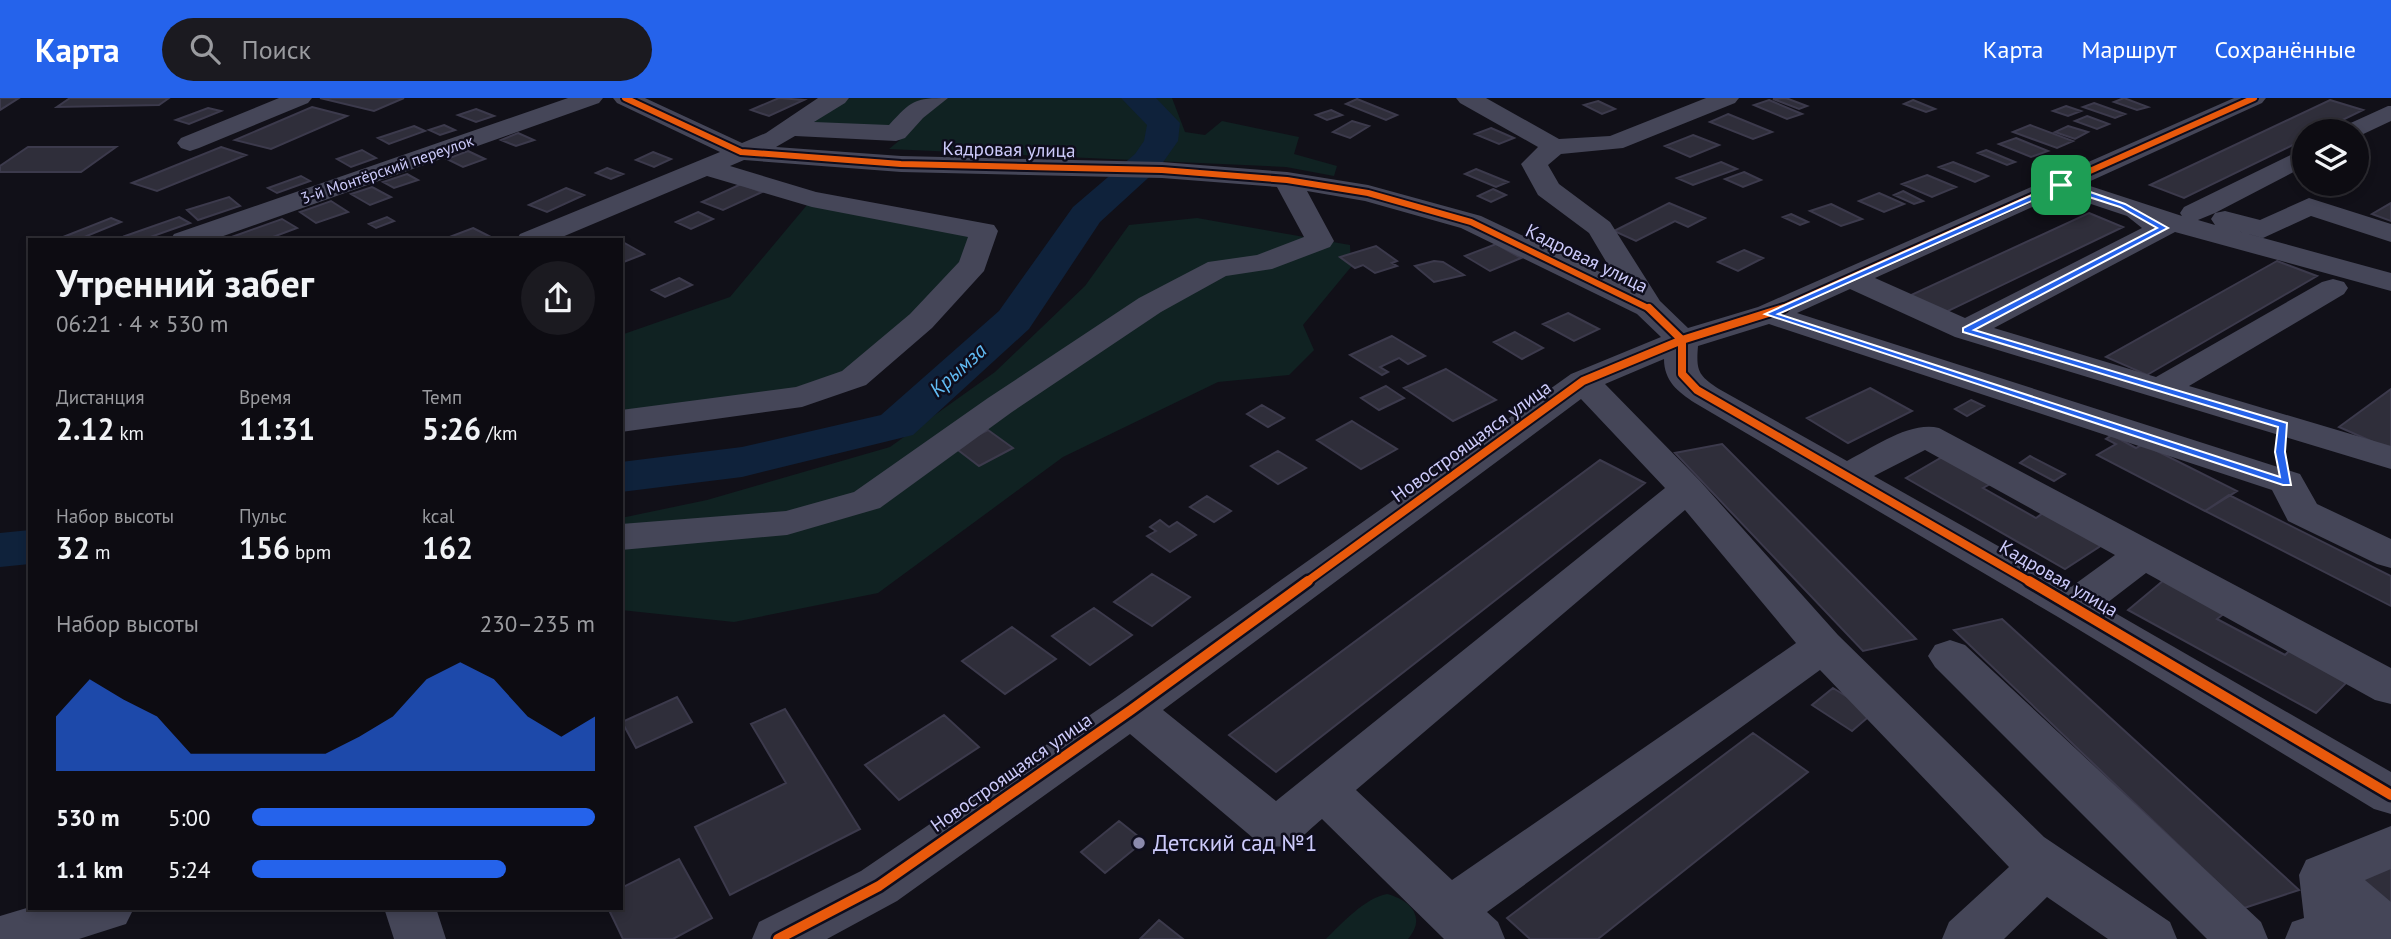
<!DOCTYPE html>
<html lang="ru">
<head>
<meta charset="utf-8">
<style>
  body { margin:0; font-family:"PT Sans",sans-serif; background:#1b1a20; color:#f1f3f6; height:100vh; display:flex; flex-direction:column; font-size:26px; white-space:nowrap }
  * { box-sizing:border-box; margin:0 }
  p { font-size:23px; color:#9a9b9f }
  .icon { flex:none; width:38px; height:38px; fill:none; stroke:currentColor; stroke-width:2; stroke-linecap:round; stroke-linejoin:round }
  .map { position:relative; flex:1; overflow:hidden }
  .side { position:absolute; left:28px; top:140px; width:595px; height:672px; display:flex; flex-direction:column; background:#0d0c12; border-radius:0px; box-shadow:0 4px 10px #0003,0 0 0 2px #2d2c32 }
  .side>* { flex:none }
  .tools { position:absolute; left:2292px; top:21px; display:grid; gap:14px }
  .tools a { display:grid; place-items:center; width:77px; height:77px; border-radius:50%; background:#0d0c12; box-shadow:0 4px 10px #0003,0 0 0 2px #2d2c32; font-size:35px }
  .pin { position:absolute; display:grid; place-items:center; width:60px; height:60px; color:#fff; margin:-30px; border-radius:14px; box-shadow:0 4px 10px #0006 }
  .round { display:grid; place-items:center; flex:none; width:74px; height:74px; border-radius:37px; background:#1b1a20 }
  .overview { display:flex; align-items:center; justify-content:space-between; height:119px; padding:0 28px }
  h1 { font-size:38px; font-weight:700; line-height:52px }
  .stats { display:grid; grid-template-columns:repeat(3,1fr); gap:10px; height:119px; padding:7px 28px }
  .stats div { display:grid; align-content:center }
  .stats b { font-size:30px; font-weight:700 }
  .stats small { font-size:19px; font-weight:400 }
  .stats p { font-size:19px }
  .chart { height:196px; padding:14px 28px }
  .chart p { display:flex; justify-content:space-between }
  .chart svg { width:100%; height:126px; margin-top:7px; fill:#2563eb; opacity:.7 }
  ul { padding:0 28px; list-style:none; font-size:23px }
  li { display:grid; grid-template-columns:112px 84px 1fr; align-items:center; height:52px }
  li i { height:18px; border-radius:9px; background:#2563eb }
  header { display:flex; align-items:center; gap:42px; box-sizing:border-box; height:98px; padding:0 35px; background:#2563eb; color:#fff }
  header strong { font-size:33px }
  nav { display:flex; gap:38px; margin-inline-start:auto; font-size:24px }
  .search { width:490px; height:63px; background:#1b1a20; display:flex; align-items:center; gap:18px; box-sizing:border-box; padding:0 24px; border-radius:38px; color:#9a9b9f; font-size:26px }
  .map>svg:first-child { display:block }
</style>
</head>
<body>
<header>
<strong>Карта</strong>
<div class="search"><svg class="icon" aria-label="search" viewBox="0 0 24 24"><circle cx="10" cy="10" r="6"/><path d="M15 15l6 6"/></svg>Поиск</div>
<nav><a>Карта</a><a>Маршрут</a><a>Сохранённые</a></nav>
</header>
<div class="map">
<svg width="2391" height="841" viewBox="0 0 2391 841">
  <rect width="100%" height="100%" fill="#111018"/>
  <!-- green -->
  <path fill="#102222" d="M 850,0 L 1172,0 L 1185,34 L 1205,37 L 1222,23 L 1299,39 L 1294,56 L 1337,68 L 1334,78 L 1286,69 L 889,51 L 900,42 L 803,30 Z
    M 812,101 L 984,133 L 973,167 L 854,280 L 621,323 L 621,237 L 730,199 Z
    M 1197,120 L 1350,147 L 1351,169 L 1303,227 L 1314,252 L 1289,277 L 1218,284 L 1063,359 L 878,495 L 734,524 L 621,512 L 621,420 L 707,402 L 890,349 L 995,274 L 1085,188 L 1129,127 Z
    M 1387,796 C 1410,802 1427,819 1408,841 L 1326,841 C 1341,826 1365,800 1387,796 Z"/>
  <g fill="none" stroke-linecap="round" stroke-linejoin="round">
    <!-- river -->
    <path fill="#0f223b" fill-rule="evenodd" d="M 1121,0 L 1156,0 L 1180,25 L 1178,43 L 1159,70 L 1100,124 L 1029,231 L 913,337 L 742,379 L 621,394 L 621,364 L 742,349 L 881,317 L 999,213 L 1073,109 L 1135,56 L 1144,43 L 1147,27 Z
      M 30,432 L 30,466 L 0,469 L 0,435 Z"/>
  </g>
  <!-- building -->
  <path fill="#2f2e3a" stroke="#3c3a4c" stroke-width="2" d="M 0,0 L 19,0 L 0,12 Z
    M 70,0 L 169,0 L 159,7 L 57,9 Z
    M 320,0 L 404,0 L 374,13 Z
    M 779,0 L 804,2 L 769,18 L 751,12 Z
    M 1786,0 L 1807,8 L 1799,11 L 1773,1 Z
    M 2124,0 L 2148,9 L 2137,12 L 2114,4 Z
    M 1357,1 L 1397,17 L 1386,22 L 1346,6 Z
    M 1769,2 L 1802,16 L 1787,21 L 1754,7 Z
    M 1913,2 L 1935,11 L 1926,14 L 1904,6 Z
    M 2330,2 L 2363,12 L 2320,33 L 2305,33 L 2305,41 L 2184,100 L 2150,87 Z
    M 1598,3 L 1615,11 L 1602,16 L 1584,7 Z
    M 2094,5 L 2125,16 L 2115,20 L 2083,9 Z
    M 2066,8 L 2081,13 L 2068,18 L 2053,13 Z
    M 312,9 L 347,18 L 271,51 L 235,42 Z
    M 208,10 L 221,13 L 189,26 L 176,22 Z
    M 476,11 L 494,18 L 476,24 L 458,17 Z
    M 1331,12 L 1342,17 L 1327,22 L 1316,17 Z
    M 1728,16 L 1772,34 L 1753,41 L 1710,24 Z
    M 2087,18 L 2109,26 L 2097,31 L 2075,23 Z
    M 1352,23 L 1369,28 L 1350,40 L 1333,34 Z
    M 444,27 L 455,32 L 440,37 L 429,32 Z
    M 2030,27 L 2073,43 L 2057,50 L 2013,34 Z
    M 414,28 L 425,33 L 389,46 L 378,40 Z
    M 2068,28 L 2088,34 L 2075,41 L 2055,34 Z
    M 1491,30 L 1514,40 L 1499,46 L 1475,36 Z
    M 518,35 L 534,42 L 516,48 L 501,42 Z
    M 1693,37 L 1719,47 L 1690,59 L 1665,48 Z
    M 2016,40 L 2048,53 L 2031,59 L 1999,46 Z
    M 28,49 L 116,49 L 81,74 L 0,74 L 0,68 Z
    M 221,49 L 246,57 L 157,93 L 132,85 Z
    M 362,52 L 376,60 L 351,69 L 337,61 Z
    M 1986,52 L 2015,64 L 2007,67 L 1978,55 Z
    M 468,53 L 485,61 L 463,69 L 447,61 Z
    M 653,54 L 671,61 L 654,69 L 636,62 Z
    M 1721,64 L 1737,71 L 1693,87 L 1677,80 Z
    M 1953,64 L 1988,78 L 1975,84 L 1939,69 Z
    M 607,70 L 623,76 L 611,81 L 596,75 Z
    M 1476,71 L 1508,84 L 1496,89 L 1465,76 Z
    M 1744,74 L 1761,82 L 1743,89 L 1725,81 Z
    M 407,76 L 418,82 L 394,90 L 383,84 Z
    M 1927,77 L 1956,89 L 1932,99 L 1902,86 Z
    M 301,78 L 310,83 L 277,95 L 268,90 Z
    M 741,86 L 762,94 L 723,112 L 702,104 Z
    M 372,89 L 391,99 L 370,107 L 351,96 Z
    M 566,90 L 584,97 L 547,114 L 529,107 Z
    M 1493,91 L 1506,97 L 1491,104 L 1478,98 Z
    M 1903,93 L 1923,103 L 1914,106 L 1894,97 Z
    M 1879,95 L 1904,106 L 1884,114 L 1859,103 Z
    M 229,99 L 240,108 L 198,122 L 187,112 Z
    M 331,103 L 348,114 L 316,125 L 300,114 Z
    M 1669,105 L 1705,120 L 1688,129 L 1675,123 L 1636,143 L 1614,133 Z
    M 2391,105 L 2391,123 L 2372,116 Z
    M 1831,106 L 1862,121 L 1841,128 L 1810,113 Z
    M 698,114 L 713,121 L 691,131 L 676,124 Z
    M 2089,115 L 2123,129 L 1944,215 L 1909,198 Z
    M 1791,116 L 1808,124 L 1800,127 L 1783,119 Z
    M 179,119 L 190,125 L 142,142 L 132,142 L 125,138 Z
    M 387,119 L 394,123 L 376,130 L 369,126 Z
    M 111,120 L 121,124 L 77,142 L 58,141 Z
    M 282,121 L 297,130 L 265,142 L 226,141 Z
    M 473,130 L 491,139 L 485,142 L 447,140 Z
    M 621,143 L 644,156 L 621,165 Z
    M 1496,146 L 1521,160 L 1490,173 L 1465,158 Z
    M 1376,148 L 1397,163 L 1392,165 L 1397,168 L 1375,175 L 1363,167 L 1355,170 L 1340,159 Z
    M 1744,152 L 1763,160 L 1738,173 L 1718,164 Z
    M 1434,163 L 1443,164 L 1464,177 L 1434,184 L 1415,168 Z
    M 2277,163 L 2317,178 L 2147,277 L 2106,259 Z
    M 679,180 L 692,187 L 665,199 L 652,192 Z
    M 1568,215 L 1599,231 L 1574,243 L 1543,226 Z
    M 1515,234 L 1543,250 L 1522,261 L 1494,244 Z
    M 1392,238 L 1425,258 L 1408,266 L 1399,260 L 1380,269 L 1388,274 L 1382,277 L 1350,257 Z
    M 1446,271 L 1496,302 L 1453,323 L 1404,290 Z
    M 1386,288 L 1404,300 L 1379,312 L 1361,300 Z
    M 1870,290 L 1912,313 L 1848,345 L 1807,320 Z
    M 2391,291 L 2391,349 L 2389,351 L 2339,329 Z
    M 1971,302 L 1984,308 L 1967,318 L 1955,311 Z
    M 1262,307 L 1284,320 L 1268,329 L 1247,316 Z
    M 1352,323 L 1397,351 L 1361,371 L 1317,342 Z
    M 988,332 L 1013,350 L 979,368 L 954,349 Z
    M 2112,337 L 2136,350 L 2143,346 L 2237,393 L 2205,413 L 2097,357 L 2116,346 L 2106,341 Z
    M 1722,346 L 1916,541 L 1863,553 L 1675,355 Z
    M 1278,353 L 1306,370 L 1278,386 L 1251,368 Z
    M 1944,358 L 1992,385 L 1983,390 L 2036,420 L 2043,415 L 2102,447 L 2065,471 L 1906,380 Z
    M 2030,358 L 2065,376 L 2054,383 L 2020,365 Z
    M 1600,362 L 1645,385 L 1276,674 L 1229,637 Z
    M 2229,397 L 2391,478 L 2391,508 L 2205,413 Z
    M 1207,398 L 1231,413 L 1214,424 L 1190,409 Z
    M 1160,422 L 1169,429 L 1177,424 L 1196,437 L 1170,454 L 1147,438 L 1156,433 L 1150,429 Z
    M 1152,476 L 1190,499 L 1152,528 L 1114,504 Z
    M 2164,482 L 2225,515 L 2217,521 L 2285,557 L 2292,550 L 2350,581 L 2316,615 L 2128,512 Z
    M 1094,510 L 1132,537 L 1090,567 L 1052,538 Z
    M 2002,521 L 2299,792 L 2244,810 L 1954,532 Z
    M 1012,529 L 1056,561 L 1005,596 L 962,563 Z
    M 1833,590 L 1873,615 L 1852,633 L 1812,607 Z
    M 677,599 L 692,624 L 636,650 L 622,624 Z
    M 785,611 L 860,731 L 730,797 L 695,729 L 786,685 L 751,626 Z
    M 944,617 L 979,649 L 899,702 L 865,667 Z
    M 1753,635 L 1808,674 L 1598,841 L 1530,841 L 1507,820 Z
    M 1119,723 L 1144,743 L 1105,775 L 1081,754 Z
    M 679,761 L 712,820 L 673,841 L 623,841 L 608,810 L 621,810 L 621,790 Z
    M 2391,767 L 2391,810 L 2355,778 Z
    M 1159,822 L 1183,841 L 1140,841 Z"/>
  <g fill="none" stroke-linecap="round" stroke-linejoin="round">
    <!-- minor -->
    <path fill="#454658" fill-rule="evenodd" d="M 279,0 L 312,0 L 308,5 L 199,50 L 190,53 L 181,50 L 177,45 L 181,40 Z
      M 568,0 L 603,0 L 599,5 L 212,142 L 170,142 L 174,136 Z
      M 613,0 L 645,0 L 742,45 L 766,35 L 818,0 L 849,0 L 845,5 L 814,24 L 889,27 C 912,2 914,0 948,0 L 923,20 L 905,40 L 896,43 L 795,38 L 776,49 L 901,58 L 1162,64 L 1287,74 L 1368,87 L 1481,118 L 1617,182 L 1589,135 L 1538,97 L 1521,66 L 1538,49 L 1460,5 L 1456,0 L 1486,0 L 1559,41 L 1610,38 L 1706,0 L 1739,0 L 1735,5 L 1623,50 L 1561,56 L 1548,67 L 1559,86 L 1610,124 L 1660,203 L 1688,230 L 1758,209 L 2234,0 L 2266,0 L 2262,5 L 2084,86 L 2182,118 L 2180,115 L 2184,109 L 2305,50 L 2305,68 L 2215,115 L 2225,113 L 2260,122 L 2309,100 L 2391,126 L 2391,144 L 2311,118 L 2263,140 L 2219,128 L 2391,175 L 2391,193 L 2175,134 L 1994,230 L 2156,279 L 2322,184 L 2333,181 L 2344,184 L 2348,190 L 2344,196 L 2189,288 L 2391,348 L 2391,371 L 1955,239 L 1850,191 L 1797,215 L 2300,376 L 2317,406 L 2391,441 L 2391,470 L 2377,466 L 2288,423 L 2272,392 L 1769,226 L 1698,248 C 1696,273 1698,277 1719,291 L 1847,363 C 1873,350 1909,323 1939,330 L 2391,570 L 2391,606 L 2375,602 L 2146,475 L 2103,508 L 2391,674 L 2391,716 L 2374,711 L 2058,519 L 1695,305 C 1678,294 1664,283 1664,261 L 1605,286 L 1700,383 L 1838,537 L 2044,739 L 2170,824 L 2177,841 L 2108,841 L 2047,799 L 2004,841 L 1942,841 L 1949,824 L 2009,769 L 1820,572 L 1487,814 L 1498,824 L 1505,841 L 1444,841 L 1322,721 C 1299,740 1291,756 1259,745 L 1130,636 L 897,803 L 827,841 L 752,841 L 759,824 L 861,773 L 1115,600 L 1571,276 L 1661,239 L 1637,216 L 1461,130 L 1365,103 L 1307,93 L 1334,143 L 1330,149 L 1272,171 L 1226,178 L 1161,214 L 1012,314 L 880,410 L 787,437 L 621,452 L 621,426 L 786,413 L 854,394 L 988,300 L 1139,200 L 1208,164 L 1257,157 L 1304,139 L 1277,89 L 1162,80 L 901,74 L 744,62 L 730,68 L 816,94 L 994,127 L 998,133 L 984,173 L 932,230 L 866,287 L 802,309 L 621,334 L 621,312 L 796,289 L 842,273 L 910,216 L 959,164 L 968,139 L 812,109 L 707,78 L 555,142 L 516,142 L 520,136 L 720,54 L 617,5 ZM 2061,96 L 2127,118 L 2142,130 L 1965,220 L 1875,180 ZM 2215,115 L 2211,121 L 2215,127 L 2198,122 ZM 1581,301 L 1665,390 L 1276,703 L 1163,612 ZM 1925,352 L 2115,457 L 2071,489 L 1874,378 ZM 1685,412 L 1796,545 L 1452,782 L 1356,692 Z
      M 2388,8 L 2391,8 L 2391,23 L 2357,39 L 2357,33 L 2340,33 L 2344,28 Z
      M 1950,542 L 1965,547 L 2261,824 L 2268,841 L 2207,841 L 1935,569 L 1928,558 L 1935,547 Z
      M 2391,728 L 2391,771 L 2365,782 L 2391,804 L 2391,841 L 2285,841 L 2292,824 L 2304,820 L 2299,777 L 2306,762 Z
      M 30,809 L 30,810 L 134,810 L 126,826 L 79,841 L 0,841 L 0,818 Z
      M 384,810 L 436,810 L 446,841 L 394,841 Z"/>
    <defs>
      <path id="cycleway-far2" d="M 625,0 L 741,54 L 901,66 L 1162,72 L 1287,82 L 1368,95 L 1471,124 L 1650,211
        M 1780,211 L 2254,0"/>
      <path id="cycleway-far1" d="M 1649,210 L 1682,242 L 1682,276 L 1697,292 L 2032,485
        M 1305,485 L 1583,283 L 1682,242 L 1784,210"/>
      <path id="cycleway" d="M 2029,483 L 2391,697
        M 778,841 L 879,788 L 1131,612 L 1308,483"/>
    </defs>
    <!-- cycleway-far2 casing -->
    <use href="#cycleway-far2" stroke="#0e0d1c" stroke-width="10"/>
    <!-- cycleway-far1 casing -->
    <use href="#cycleway-far1" stroke="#0e0d1c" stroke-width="12"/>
    <!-- cycleway casing -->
    <use href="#cycleway" stroke="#0e0d1c" stroke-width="15"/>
    <!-- cycleway-far2 -->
    <use href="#cycleway-far2" stroke="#e8590c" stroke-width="6"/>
    <!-- cycleway-far1 -->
    <use href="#cycleway-far1" stroke="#e8590c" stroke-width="8"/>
    <!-- cycleway -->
    <use href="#cycleway" stroke="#e8590c" stroke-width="10"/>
  </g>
  <!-- route -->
  <path fill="#2563eb" stroke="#fff" stroke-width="2" fill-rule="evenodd" d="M 2061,84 L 2125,106 L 2168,130 L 1974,232 L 2287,325 L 2285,354 L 2291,387 L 2283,387 L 1765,216 ZM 2061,90 L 2120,109 L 2157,130 L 1963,230 L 1963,234 L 2278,329 L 2275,354 L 2280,379 L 1778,216 Z"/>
  <!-- markers -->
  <circle fill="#8b8aac" stroke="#0e0d1c" stroke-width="2.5" cx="1139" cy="745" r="7"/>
  <g text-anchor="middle" stroke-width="5" stroke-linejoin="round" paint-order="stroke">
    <!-- far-street labels -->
    <g font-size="16" fill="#cdcbfb" stroke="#0e0d1c">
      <text transform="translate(387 71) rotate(-19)" y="6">3-й Монтёрский переулок</text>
    </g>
    <!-- street labels -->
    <g font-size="19" fill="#cdcbfb" stroke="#0e0d1c">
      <text transform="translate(1009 51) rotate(1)" y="7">Кадровая улица</text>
      <text transform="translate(1587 160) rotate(26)" y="7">Кадровая улица</text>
      <text transform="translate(1471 343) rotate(-36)" y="7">Новостроящаяся улица</text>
      <text transform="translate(2059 480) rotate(30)" y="7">Кадровая улица</text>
      <text transform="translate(1011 674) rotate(-35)" y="7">Новостроящаяся улица</text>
    </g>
    <!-- water labels -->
    <g font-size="21" font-style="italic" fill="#61bbf3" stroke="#0e0d1c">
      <text transform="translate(958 272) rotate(-42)" y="7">Крымза</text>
    </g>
    <!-- near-poi labels -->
    <g font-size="23" fill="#cdcbfb" stroke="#0e0d1c" text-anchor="start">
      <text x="1153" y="753">Детский сад №1</text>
    </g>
  </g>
</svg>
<div class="tools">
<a><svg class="icon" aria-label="layers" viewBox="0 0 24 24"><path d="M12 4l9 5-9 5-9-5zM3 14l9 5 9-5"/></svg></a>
</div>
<div class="pin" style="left:2061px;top:87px;background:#1e9e55"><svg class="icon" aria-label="arrive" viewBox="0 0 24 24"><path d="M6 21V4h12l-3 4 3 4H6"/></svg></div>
<section class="side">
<div class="overview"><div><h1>Утренний забег</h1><p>06:21 · 4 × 530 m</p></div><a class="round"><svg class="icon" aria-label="share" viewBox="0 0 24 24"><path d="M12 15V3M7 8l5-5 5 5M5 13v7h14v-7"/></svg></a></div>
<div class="stats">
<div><p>Дистанция</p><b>2.12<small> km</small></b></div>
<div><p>Время</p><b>11:31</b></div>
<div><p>Темп</p><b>5:26<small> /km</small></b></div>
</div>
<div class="stats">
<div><p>Набор высоты</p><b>32<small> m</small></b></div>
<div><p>Пульс</p><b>156<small> bpm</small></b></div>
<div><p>kcal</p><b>162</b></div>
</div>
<div class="chart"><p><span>Набор высоты</span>230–235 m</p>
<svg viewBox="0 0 160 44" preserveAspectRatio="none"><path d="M0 44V25L10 12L20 19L30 25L40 38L50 38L60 38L70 38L80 38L90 32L100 25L110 12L120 6L130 12L140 25L150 32L160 25V44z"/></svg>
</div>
<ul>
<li><b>530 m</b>5:00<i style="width:100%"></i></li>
<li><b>1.1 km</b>5:24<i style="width:74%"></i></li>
</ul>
</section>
</div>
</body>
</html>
